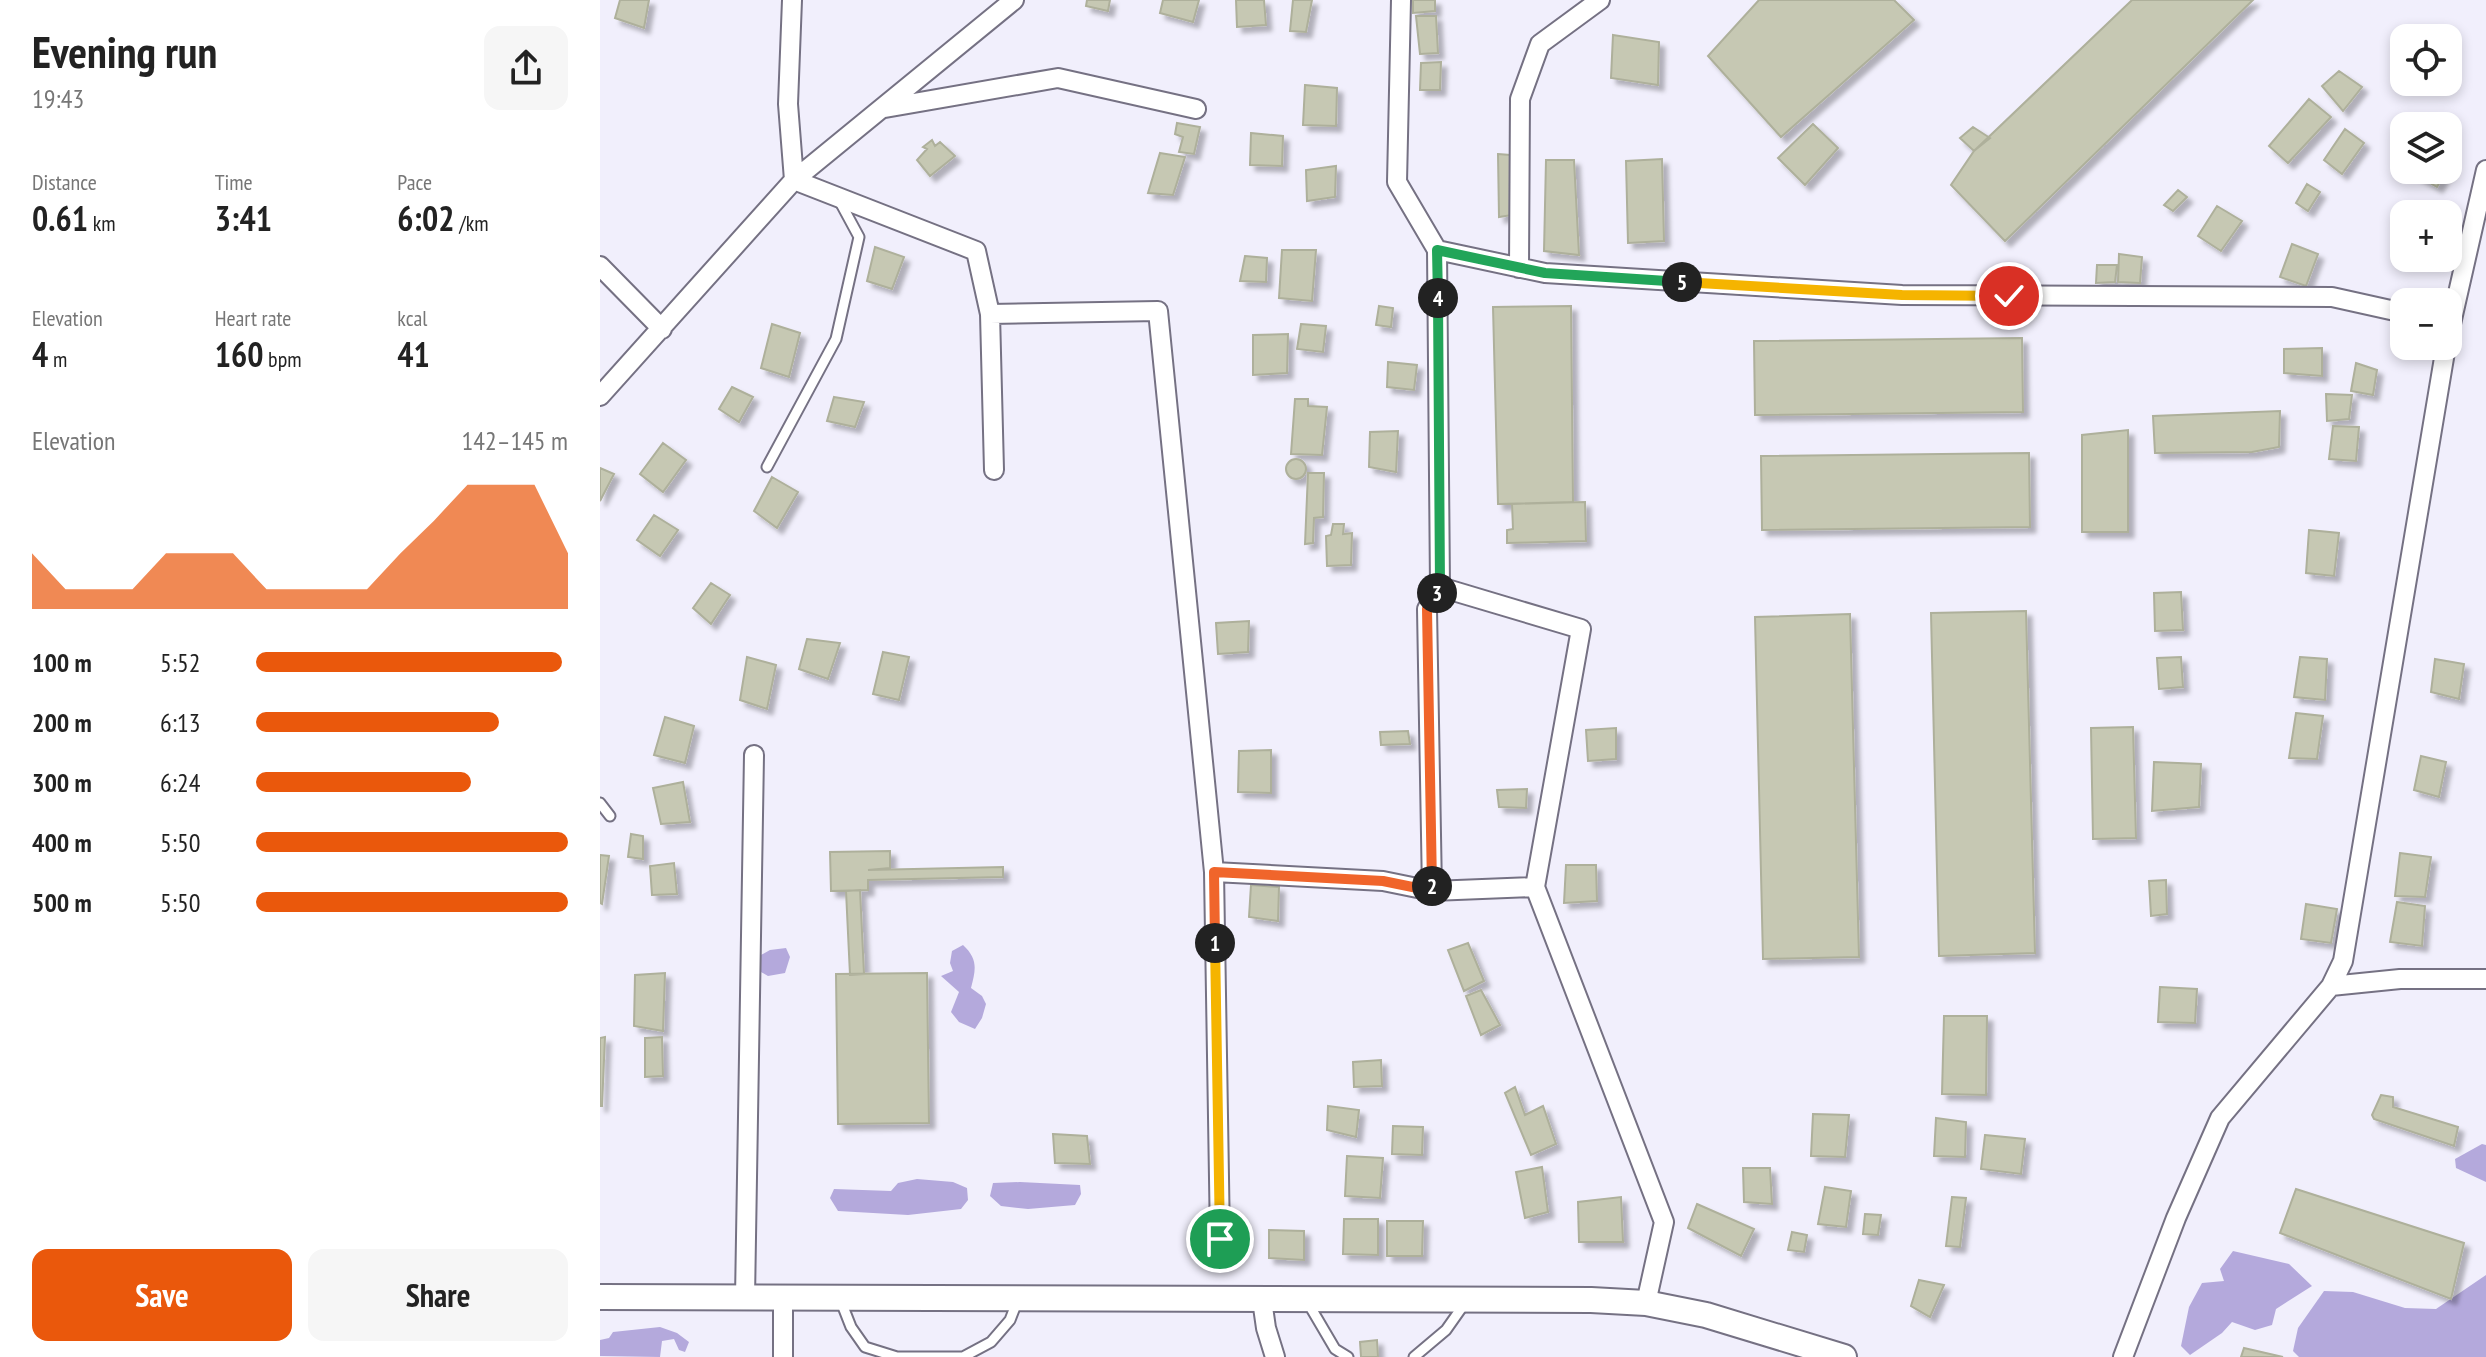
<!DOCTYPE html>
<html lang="en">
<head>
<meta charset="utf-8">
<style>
  body { margin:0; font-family:"PT Sans Narrow",sans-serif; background:#f6f6f6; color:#222; height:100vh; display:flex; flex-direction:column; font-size:30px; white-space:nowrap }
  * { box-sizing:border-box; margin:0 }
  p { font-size:26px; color:#767676 }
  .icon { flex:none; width:44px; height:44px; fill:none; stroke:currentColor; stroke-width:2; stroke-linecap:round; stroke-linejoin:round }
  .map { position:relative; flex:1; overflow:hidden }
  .side { display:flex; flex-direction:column; background:#fff; width:600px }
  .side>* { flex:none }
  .fabs { position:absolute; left:1790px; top:24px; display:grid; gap:16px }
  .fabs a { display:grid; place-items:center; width:72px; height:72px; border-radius:16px; background:#fff; box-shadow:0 4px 12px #0003; font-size:40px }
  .pin { position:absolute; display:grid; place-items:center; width:68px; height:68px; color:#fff; margin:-34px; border:4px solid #fff; border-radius:50%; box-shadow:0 2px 8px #0007 }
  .km { position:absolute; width:40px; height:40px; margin:-20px; border-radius:50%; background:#222; color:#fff; font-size:22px; line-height:40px; text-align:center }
  .round { display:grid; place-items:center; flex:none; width:84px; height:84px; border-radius:16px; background:#f6f6f6 }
  .head { display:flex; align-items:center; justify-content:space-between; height:136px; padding:0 32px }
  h1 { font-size:44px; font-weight:600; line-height:60px }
  .metrics { display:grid; grid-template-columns:repeat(3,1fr); gap:12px; height:136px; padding:8px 32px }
  .metrics div { display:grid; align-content:center }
  .metrics b { font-size:34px; font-weight:600 }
  .metrics small { font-size:22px; font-weight:400 }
  .metrics p { font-size:22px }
  .chart { height:224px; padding:16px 32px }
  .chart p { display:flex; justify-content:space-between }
  .chart svg { width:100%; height:144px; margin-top:8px; fill:#ea580c; opacity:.7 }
  .cta { display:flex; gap:16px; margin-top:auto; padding:16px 32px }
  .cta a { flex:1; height:92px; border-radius:16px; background:#ea580c; color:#fff; font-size:32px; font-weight:600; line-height:92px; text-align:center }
  .cta a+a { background:#f6f6f6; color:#222 }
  ul { padding:0 32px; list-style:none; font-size:26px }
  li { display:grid; grid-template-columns:128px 96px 1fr; align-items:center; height:60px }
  li i { height:20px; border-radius:10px; background:#ea580c }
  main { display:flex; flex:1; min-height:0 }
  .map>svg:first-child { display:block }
</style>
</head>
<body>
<main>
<section class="side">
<div class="head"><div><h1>Evening run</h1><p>19:43</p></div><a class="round"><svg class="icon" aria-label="share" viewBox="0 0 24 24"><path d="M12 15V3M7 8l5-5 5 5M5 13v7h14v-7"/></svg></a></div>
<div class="metrics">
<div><p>Distance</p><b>0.61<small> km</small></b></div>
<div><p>Time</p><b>3:41</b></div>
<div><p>Pace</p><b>6:02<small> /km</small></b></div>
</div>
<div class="metrics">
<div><p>Elevation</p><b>4<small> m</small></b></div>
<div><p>Heart rate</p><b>160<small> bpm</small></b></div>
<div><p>kcal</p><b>41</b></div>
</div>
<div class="chart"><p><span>Elevation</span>142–145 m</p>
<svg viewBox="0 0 160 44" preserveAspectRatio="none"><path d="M0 44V27L10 38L20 38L30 38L40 27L50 27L60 27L70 38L80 38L90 38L100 38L110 27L120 17L130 6L140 6L150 6L160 27V44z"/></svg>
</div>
<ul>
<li><b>100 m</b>5:52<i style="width:98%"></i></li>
<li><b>200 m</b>6:13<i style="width:78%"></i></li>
<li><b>300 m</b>6:24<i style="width:69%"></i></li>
<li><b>400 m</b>5:50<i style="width:100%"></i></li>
<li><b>500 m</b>5:50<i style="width:100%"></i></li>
</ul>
<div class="cta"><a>Save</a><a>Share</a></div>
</section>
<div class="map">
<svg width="1886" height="1357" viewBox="0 0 1886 1357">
  <defs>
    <filter id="shadow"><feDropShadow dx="5.5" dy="5.5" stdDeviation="2" flood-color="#0004"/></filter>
  </defs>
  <rect width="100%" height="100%" fill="#f1effc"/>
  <!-- forest -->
  <path fill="#b4a9dc" d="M 363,945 C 378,959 376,969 371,988 L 382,996 L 386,1004 L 382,1018 L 375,1029 L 359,1022 L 351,1012 L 359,992 L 341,976 L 353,971 L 350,963 L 352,951 Z
    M 186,948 L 190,957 L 185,973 L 168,976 L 161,972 L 161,955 L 170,950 Z
    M 1882,1144 L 1886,1145 L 1886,1182 L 1856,1168 L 1855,1159 Z
    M 317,1179 L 353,1182 L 367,1188 L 368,1200 L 361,1209 L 308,1215 L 238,1211 L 230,1198 L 234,1189 L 291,1191 L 298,1183 Z
    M 420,1182 L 480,1185 L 481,1194 L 475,1205 L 428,1209 L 401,1206 L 390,1196 L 393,1183 Z
    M 1633,1251 L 1689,1264 L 1712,1286 L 1676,1309 L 1672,1325 L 1655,1330 L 1632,1322 L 1622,1333 L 1590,1355 L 1581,1346 L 1589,1307 L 1602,1283 L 1624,1281 L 1620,1269 Z
    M 1886,1275 L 1886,1357 L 1699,1357 L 1693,1351 L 1698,1328 L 1724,1291 L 1753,1292 L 1805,1308 L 1836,1309 Z
    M 60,1327 L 77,1333 L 89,1342 L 85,1352 L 79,1350 L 74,1339 L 62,1341 L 60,1357 L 0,1356 L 0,1340 L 9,1338 L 13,1332 Z"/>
  <!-- building -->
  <path fill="#c6c8b3" stroke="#aeb09b" stroke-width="2" filter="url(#shadow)" d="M 20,0 L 49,0 L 44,28 L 15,18 Z
    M 487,0 L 510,0 L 508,11 L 486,6 Z
    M 563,0 L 599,0 L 593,22 L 560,13 Z
    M 636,0 L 664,0 L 666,25 L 637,27 Z
    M 693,0 L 712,0 L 706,32 L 690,31 Z
    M 813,0 L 835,0 L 835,11 L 813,13 Z
    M 1159,0 L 1294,0 L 1314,20 L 1181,137 L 1108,56 Z
    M 1532,0 L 1653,0 L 1405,241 L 1351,185 L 1374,151 Z
    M 816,16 L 836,16 L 838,53 L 820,54 Z
    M 1013,35 L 1059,42 L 1058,85 L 1011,78 Z
    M 841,62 L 840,90 L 820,90 L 821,63 Z
    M 1739,71 L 1762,87 L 1743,111 L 1722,86 Z
    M 705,85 L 737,88 L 736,126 L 703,125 Z
    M 1709,99 L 1731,117 L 1688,163 L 1669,146 Z
    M 577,123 L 600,127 L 594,154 L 579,152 L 583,137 L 575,134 Z
    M 1213,124 L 1238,148 L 1205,185 L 1178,158 Z
    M 1373,127 L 1390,138 L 1374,151 L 1360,138 Z
    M 1745,129 L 1764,143 L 1742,174 L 1724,160 Z
    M 651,133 L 683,136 L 682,166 L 650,165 Z
    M 332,140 L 335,146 L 340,142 L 355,156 L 330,176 L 317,160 L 327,149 L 323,147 Z
    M 560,153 L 585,157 L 573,195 L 548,193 Z
    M 898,154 L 910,155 L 912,215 L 899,217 Z
    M 1062,159 L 1064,241 L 1028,243 L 1026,161 Z
    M 946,160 L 974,160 L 979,255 L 944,251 Z
    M 736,166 L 735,197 L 707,201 L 706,170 Z
    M 1818,170 L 1847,170 L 1837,187 L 1816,175 Z
    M 1707,184 L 1720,192 L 1708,211 L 1696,203 Z
    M 1578,190 L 1587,197 L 1573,211 L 1564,205 Z
    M 1617,206 L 1642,221 L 1621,251 L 1598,236 Z
    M 1692,244 L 1718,254 L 1706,286 L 1680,277 Z
    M 275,247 L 304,257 L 292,289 L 267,281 Z
    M 682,250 L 716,250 L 712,301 L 679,298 Z
    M 1519,254 L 1542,257 L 1540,283 L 1518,282 Z
    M 645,256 L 667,258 L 666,282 L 640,281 Z
    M 1497,265 L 1517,265 L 1515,282 L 1496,283 Z
    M 779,306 L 793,308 L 791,327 L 776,325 Z
    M 971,306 L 973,502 L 898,504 L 893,307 Z
    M 172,324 L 200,333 L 189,377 L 161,368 Z
    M 701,324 L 726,326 L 723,352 L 697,349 Z
    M 688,334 L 687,373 L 653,375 L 653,335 Z
    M 1422,338 L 1423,412 L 1155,415 L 1154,341 Z
    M 1722,348 L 1722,376 L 1684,373 L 1684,349 Z
    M 788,362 L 817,365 L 814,390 L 787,387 Z
    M 1756,363 L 1777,370 L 1773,395 L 1751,391 Z
    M 132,387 L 153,397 L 139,422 L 119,409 Z
    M 1726,394 L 1752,395 L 1749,419 L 1727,421 Z
    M 234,397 L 264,402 L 255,427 L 227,421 Z
    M 695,399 L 708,399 L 708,406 L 727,407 L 722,455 L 691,454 Z
    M 1680,411 L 1679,447 L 1652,452 L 1555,453 L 1553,416 Z
    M 1733,426 L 1759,427 L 1756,461 L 1729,459 Z
    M 1528,430 L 1528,532 L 1482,532 L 1482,435 Z
    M 798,431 L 796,472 L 769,467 L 770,432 Z
    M 63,443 L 86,460 L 63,492 L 40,474 Z
    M 1429,453 L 1430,527 L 1162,530 L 1161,456 Z
    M686 469a10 10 0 1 1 20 0a10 10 0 1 1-20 0Z
    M 0,468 L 14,474 L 0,501 Z
    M 708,473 L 724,473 L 723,517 L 714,518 L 713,543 L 705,544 Z
    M 172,477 L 198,492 L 177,528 L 154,511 Z
    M 985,502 L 986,541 L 907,543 L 907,530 L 913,529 L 912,504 Z
    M 54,515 L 78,530 L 60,556 L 37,540 Z
    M 733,524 L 744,524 L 743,534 L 752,533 L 751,565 L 727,566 L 726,536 L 731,535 Z
    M 1709,530 L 1739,533 L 1734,576 L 1706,573 Z
    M 111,583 L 130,595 L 111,624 L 93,608 Z
    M 1581,592 L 1583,630 L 1555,631 L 1554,593 Z
    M 1426,611 L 1435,953 L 1339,956 L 1331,613 Z
    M 1250,614 L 1259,957 L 1163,959 L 1155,617 Z
    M 649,621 L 648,652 L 618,654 L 616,623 Z
    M 207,639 L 240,643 L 228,679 L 199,669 Z
    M 283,652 L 309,657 L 299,700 L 273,694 Z
    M 147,657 L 176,665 L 167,709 L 140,700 Z
    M 1581,657 L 1583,687 L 1559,689 L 1557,658 Z
    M 1700,657 L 1727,659 L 1725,700 L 1694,697 Z
    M 1835,659 L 1864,664 L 1859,699 L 1831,692 Z
    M 1696,713 L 1723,716 L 1717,759 L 1689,758 Z
    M 65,717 L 94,726 L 85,763 L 54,755 Z
    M 1533,727 L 1536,838 L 1493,839 L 1491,728 Z
    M 1016,728 L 1016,759 L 988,761 L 986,730 Z
    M 808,731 L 810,744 L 781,745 L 780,732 Z
    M 671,750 L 671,793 L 638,792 L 639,751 Z
    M 1821,756 L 1846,762 L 1839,797 L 1814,790 Z
    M 1554,762 L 1601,764 L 1599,807 L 1552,811 Z
    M 83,782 L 90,822 L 61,824 L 53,788 Z
    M 927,789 L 926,808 L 899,807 L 897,790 Z
    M 31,834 L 43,836 L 43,859 L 28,857 Z
    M 290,851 L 290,868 L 268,870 L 403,867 L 403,877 L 268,880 L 268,890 L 231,891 L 230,852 Z
    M 1800,853 L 1831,857 L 1825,897 L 1795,896 Z
    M 0,855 L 9,856 L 2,904 L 0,903 Z
    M 74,863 L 77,894 L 52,895 L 50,866 Z
    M 966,865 L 996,865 L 997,901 L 964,903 Z
    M 1566,880 L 1567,914 L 1551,916 L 1549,881 Z
    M 651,885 L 679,887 L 678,921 L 649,917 Z
    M 260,890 L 264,974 L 250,975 L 246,891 Z
    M 1797,902 L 1825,906 L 1822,946 L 1790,942 Z
    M 1706,904 L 1737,909 L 1731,943 L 1701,939 Z
    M 868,943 L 884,981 L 864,991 L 848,950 Z
    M 65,973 L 63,1031 L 34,1026 L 35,975 Z
    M 327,973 L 329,1123 L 238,1124 L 236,974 Z
    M 1560,987 L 1597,989 L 1595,1023 L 1558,1022 Z
    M 881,990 L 900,1025 L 881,1035 L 866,996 Z
    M 1344,1016 L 1387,1016 L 1386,1095 L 1342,1094 Z
    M 5,1037 L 2,1106 L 0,1106 L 0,1038 Z
    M 62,1037 L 63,1076 L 45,1077 L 45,1038 Z
    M 781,1060 L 782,1086 L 754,1087 L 753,1062 Z
    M 915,1087 L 925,1115 L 943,1106 L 956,1144 L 931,1155 L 905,1093 Z
    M 1781,1095 L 1793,1097 L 1793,1107 L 1858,1127 L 1854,1146 L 1774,1119 L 1772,1115 Z
    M 728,1106 L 759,1110 L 756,1137 L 727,1130 Z
    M 1213,1114 L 1249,1115 L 1245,1157 L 1211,1156 Z
    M 1336,1118 L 1366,1122 L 1365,1157 L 1334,1156 Z
    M 793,1126 L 823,1127 L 822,1155 L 792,1154 Z
    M 453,1134 L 487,1136 L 490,1164 L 455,1163 Z
    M 1385,1135 L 1425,1139 L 1421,1174 L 1381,1169 Z
    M 747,1156 L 783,1158 L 780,1198 L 745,1196 Z
    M 942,1167 L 948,1212 L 925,1218 L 916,1172 Z
    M 1143,1168 L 1170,1168 L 1172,1204 L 1144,1202 Z
    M 1225,1187 L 1251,1191 L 1246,1227 L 1218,1224 Z
    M 1696,1189 L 1864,1243 L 1851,1299 L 1680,1233 Z
    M 1021,1197 L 1023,1242 L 979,1242 L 978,1202 Z
    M 1352,1197 L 1366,1198 L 1360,1247 L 1346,1246 Z
    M 1097,1204 L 1154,1229 L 1141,1256 L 1088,1228 Z
    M 1265,1214 L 1281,1215 L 1278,1235 L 1263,1234 Z
    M 744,1219 L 778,1219 L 778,1255 L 743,1254 Z
    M 787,1221 L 823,1221 L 822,1256 L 787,1256 Z
    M 669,1230 L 704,1231 L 704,1260 L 669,1258 Z
    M 1192,1232 L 1207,1235 L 1204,1252 L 1188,1250 Z
    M 1319,1280 L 1344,1285 L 1330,1317 L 1311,1306 Z
    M 777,1340 L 778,1357 L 761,1357 L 760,1342 Z
    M 1644,1348 L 1683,1357 L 1641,1357 Z"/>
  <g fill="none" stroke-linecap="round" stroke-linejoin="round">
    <defs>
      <path id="service" d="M 167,467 L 236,339 L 259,237 L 239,200
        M 0,803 L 10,816
        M 240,1299 L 251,1327 L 265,1347 L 297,1357 L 363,1357 L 391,1342 L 410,1320 L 417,1302
        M 708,1303 L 735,1349 L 748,1357
        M 814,1357 L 846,1330 L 865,1303"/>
      <path id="minor" d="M 192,0 L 188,104 L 194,180 L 376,251 L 390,314 L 558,311 L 614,872 L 620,1239
        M 801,0 L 797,182 L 837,250 L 840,587 L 827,609 L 832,891
        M 285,108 L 458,78 L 596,109
        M 837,250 L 945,273 L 1302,295 L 1732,297 L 1804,313
        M 0,266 L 62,329
        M 919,268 L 920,99 L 940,44 L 1000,0
        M 390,314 L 394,470
        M 1848,337 L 1886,170
        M 0,396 L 194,180 L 414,0
        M 840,587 L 981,629 L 935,887 L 1064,1222 L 1046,1303
        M 614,872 L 783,881 L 832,891 L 935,887
        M 1731,986 L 1800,979 L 1886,979
        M 145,1298 L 154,755
        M 662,1300 L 666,1328 L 675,1357
        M 183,1357 L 183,1298
        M 1523,1357 L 1576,1218 L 1620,1118 L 1731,986 L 1743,961 L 1846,346"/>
      <path id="tertiary" d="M 0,1297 L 991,1300 L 1046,1303 L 1106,1315 L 1244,1357"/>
    </defs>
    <!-- service casing -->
    <use href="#service" stroke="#757183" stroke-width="13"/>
    <!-- minor casing -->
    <use href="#minor" stroke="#757183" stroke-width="22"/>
    <!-- tertiary casing -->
    <use href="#tertiary" stroke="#757183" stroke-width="28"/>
    <!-- service -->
    <use href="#service" stroke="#fff" stroke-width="9"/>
    <!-- minor -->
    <use href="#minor" stroke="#fff" stroke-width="18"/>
    <!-- tertiary -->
    <use href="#tertiary" stroke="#fff" stroke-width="24"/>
  </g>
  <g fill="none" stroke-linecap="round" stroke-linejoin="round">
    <defs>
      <path id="split-1" d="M 615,943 L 620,1239"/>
      <path id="split-2" d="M 615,943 L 614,872 L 783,881 L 832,891 L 832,886"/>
      <path id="split-3" d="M 832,886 L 827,609 L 837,593"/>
      <path id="split-4" d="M 837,593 L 840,587 L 838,298"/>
      <path id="split-5" d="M 838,298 L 837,250 L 945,273 L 1082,282"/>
      <path id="split-6" d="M 1082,282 L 1302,295 L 1409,296"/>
    </defs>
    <!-- split-1 casing -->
    <use href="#split-1" stroke="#fff" stroke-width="16"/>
    <!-- split-2 casing -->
    <use href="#split-2" stroke="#fff" stroke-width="16"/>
    <!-- split-3 casing -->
    <use href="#split-3" stroke="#fff" stroke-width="16"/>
    <!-- split-4 casing -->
    <use href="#split-4" stroke="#fff" stroke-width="16"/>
    <!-- split-5 casing -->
    <use href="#split-5" stroke="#fff" stroke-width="16"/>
    <!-- split-6 casing -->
    <use href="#split-6" stroke="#fff" stroke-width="16"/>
    <!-- split-1 -->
    <use href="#split-1" stroke="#f5b400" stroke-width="10"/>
    <!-- split-2 -->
    <use href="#split-2" stroke="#f0652b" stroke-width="10"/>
    <!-- split-3 -->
    <use href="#split-3" stroke="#f0652b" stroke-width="10"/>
    <!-- split-4 -->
    <use href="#split-4" stroke="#22a559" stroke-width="10"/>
    <!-- split-5 -->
    <use href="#split-5" stroke="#22a559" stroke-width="10"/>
    <!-- split-6 -->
    <use href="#split-6" stroke="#f5b400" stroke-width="10"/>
  </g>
</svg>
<div class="fabs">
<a><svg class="icon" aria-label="locate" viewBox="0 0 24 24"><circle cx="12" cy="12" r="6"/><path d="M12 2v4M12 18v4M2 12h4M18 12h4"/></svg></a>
<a><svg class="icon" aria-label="layers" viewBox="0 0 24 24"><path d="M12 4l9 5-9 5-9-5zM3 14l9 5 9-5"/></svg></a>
<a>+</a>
<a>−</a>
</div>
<div class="pin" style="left:620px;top:1239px;background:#1e9e55"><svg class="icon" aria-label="arrive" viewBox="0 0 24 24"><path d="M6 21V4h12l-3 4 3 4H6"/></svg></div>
<div class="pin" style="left:1409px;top:296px;background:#d93025"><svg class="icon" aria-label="check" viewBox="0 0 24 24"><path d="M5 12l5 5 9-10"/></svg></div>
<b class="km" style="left:615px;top:943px">1</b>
<b class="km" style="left:832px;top:886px">2</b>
<b class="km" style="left:837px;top:593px">3</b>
<b class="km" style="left:838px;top:298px">4</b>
<b class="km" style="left:1082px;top:282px">5</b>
</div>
</main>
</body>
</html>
